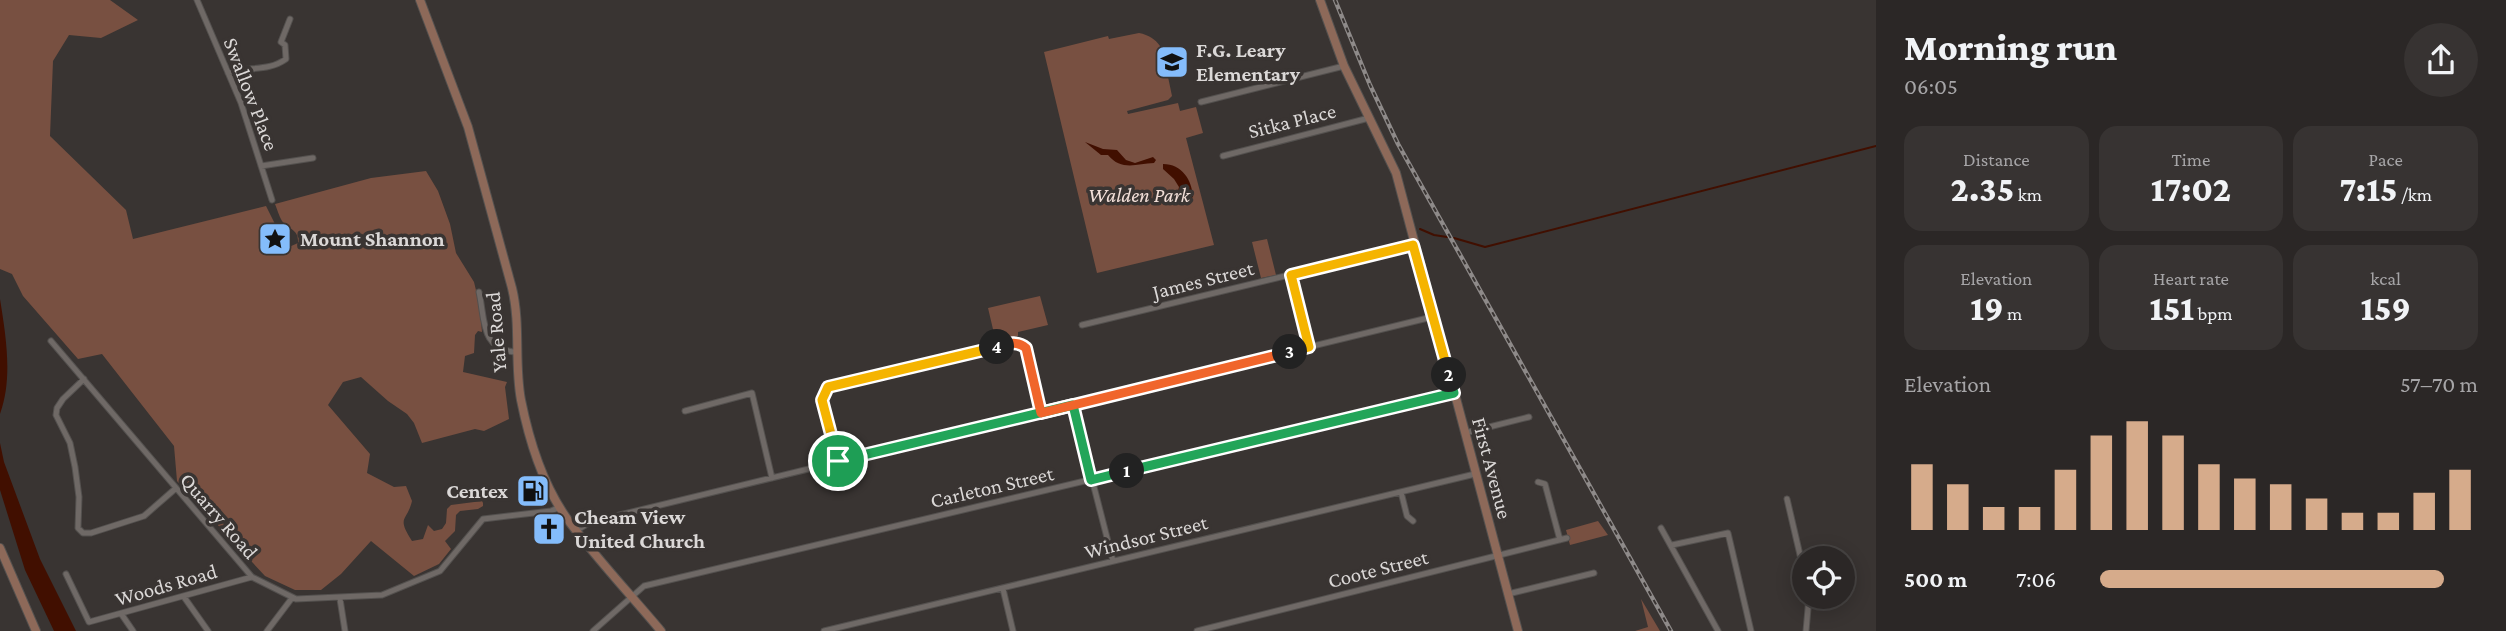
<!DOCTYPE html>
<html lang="en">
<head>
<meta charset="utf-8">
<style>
  body { margin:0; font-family:"Crimson Pro",serif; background:#373332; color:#f1f3f6; height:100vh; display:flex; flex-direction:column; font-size:26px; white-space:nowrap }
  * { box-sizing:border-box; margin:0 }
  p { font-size:23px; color:#a6a5a7 }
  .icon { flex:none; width:38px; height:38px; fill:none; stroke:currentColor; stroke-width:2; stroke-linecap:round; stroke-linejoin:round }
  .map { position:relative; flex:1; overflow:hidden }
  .details { display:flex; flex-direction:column; background:#2b2726; width:630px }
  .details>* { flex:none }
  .fabs { position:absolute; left:1792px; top:546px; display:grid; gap:14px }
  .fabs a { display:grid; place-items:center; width:63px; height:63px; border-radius:50%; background:#2b2726; box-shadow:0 4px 18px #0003,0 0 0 2px #474443; font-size:35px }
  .pin { position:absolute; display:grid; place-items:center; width:60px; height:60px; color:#fff; margin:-30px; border:4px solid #fff; border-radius:50%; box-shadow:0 2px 7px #0007 }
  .km { position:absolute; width:35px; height:35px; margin:-18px; border-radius:50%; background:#222; color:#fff; font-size:19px; line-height:35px; text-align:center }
  .round { display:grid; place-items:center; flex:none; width:74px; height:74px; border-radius:37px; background:#373332 }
  .overview { display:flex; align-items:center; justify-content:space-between; height:119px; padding:0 28px }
  h1 { font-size:38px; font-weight:800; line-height:52px }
  .figures { display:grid; grid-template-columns:repeat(3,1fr); gap:10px; height:119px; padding:7px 28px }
  .figures div { display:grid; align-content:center; border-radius:18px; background:#373332; text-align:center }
  .figures b { font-size:35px; font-weight:800 }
  .figures small { font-size:19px; font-weight:400 }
  .figures p { font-size:19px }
  .chart { height:196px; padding:14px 28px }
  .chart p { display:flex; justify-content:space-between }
  .chart svg { width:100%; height:126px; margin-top:7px; stroke:#d6ab8b; stroke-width:6 }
  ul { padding:0 28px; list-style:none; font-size:23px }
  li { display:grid; grid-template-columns:112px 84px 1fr; align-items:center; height:52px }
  li i { height:18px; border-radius:9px; background:#d6ab8b }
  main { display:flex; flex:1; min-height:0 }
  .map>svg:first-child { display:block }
</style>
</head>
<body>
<main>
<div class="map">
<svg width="1876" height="631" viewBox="0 0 1876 631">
  <rect width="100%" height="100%" fill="#393432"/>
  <!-- green -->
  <path fill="#785041" d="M 0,0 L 110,0 L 138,20 L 101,38 L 69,35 L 53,61 L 50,136 L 126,210 L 133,239 L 266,206 L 275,224 L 266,236 L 266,249 L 273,254 L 298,243 C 299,229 289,230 282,221 C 279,216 277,209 275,204 L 371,178 L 426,171 L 438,191 L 450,224 L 456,253 L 474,282 L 480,307 L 482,332 L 478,331 L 475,335 L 474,353 L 465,356 L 463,372 L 507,382 L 505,387 L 509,419 L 484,431 L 475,429 L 422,443 L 414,423 L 407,414 L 388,401 L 361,377 L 343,382 L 328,405 L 370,454 L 367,473 L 394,487 L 406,486 L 412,501 C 407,522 396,516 412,541 L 423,539 L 428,525 L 434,531 L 442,529 L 446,523 L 447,509 L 451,505 L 482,501 L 483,503 L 483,506 L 478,509 L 460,511 L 456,515 L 455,531 L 445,541 L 451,549 L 439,564 L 414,576 L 371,541 L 341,574 L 321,590 L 295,590 L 265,576 L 177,481 L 174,446 L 102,354 L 78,359 L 23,296 L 12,274 L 0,269 Z
    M 1139,33 C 1159,37 1164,51 1171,68 L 1167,72 L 1172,96 L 1168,100 L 1127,111 L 1128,114 L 1178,103 L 1180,111 L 1196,107 L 1203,133 L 1186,138 L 1214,245 L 1097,273 L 1044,52 L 1108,36 L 1109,39 Z
    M 1267,239 L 1276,275 L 1261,278 L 1252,242 Z
    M 1040,296 L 1048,325 L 1018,332 L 1018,336 L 996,342 L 988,308 Z
    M 1598,521 L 1608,535 L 1570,545 L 1566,530 Z
    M 1641,599 L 1660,631 L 1635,631 L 1648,627 Z"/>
  <!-- water -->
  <path fill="#410f00" d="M 1085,142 L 1103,149 L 1117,150 L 1126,160 L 1135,163 L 1153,157 L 1156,160 L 1154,163 C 1136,164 1121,171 1108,155 L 1101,155 Z
    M 1163,164 C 1182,164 1192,180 1193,197 L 1182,204 L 1175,204 L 1179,187 L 1174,179 L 1163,169 Z
    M 0,299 C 6,337 13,378 0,414 Z
    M 0,443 L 4,462 L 40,559 L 76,631 L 54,631 L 25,570 L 0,490 Z"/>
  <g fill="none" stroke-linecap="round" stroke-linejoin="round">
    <!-- stream -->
    <path stroke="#410f00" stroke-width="2" d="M 1420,229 L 1434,235 L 1447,237
      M 1454,238 L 1485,247 L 1876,146"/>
    <defs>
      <path id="street" d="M 197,0 L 241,103 L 272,200
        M 228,73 C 248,66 268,72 286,59 L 285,45 L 281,42 L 290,19
        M 1201,102 L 1344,66
        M 1223,156 L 1369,118
        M 261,166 L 313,158
        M 1291,275 L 1309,347
        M 479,292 C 485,318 480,351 517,352
        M 1082,325 L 1413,245
        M 51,341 L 252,577 L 296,599 L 382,595 L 440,571 L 483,519 L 551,511 L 560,507
        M 84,379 L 63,399 L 57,408 L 56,415 L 70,443 L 75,467 L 79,497 L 78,528 L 83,533 L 91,533 L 144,516 L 175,489
        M 1073,405 L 1113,561
        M 685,411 L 752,393 L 772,478
        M 1465,433 L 1529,417
        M 838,461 L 822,399 L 828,387 L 1014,342 L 1021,344 L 1026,348 L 1041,413
        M 1538,482 L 1545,484 L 1560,540
        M 1401,492 L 1407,516 L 1413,521
        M 1787,499 L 1804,572
        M 1661,528 L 1718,631
        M 577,530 L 589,523 L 599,520 L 1432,317
        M 1672,545 L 1728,533 L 1751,631
        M 66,574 L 89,622 L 252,577
        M 1003,589 L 1013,631
        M 1508,594 L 1594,573
        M 184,597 L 208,631
        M 340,599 L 345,631
        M 122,615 L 133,631
        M 267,631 L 292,598
        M 593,631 L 644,586 L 1454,393
        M 824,631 L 1475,474
        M 1197,631 L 1567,538
        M 1806,631 L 1809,597"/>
      <path id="secondary" d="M 420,0 L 468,127 L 512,288 C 521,325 514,363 521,400 C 529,440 544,487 568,520 C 596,558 630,594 661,631
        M 1320,0 L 1344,66 L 1396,173 L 1518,631
        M 0,548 L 36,631"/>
    </defs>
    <!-- street casing -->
    <use href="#street" stroke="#54514f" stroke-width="7"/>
    <!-- secondary casing -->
    <use href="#secondary" stroke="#54514f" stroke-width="10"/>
    <!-- street -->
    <use href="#street" stroke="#6f6966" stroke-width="5"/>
    <!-- secondary -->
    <use href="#secondary" stroke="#8d6959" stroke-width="8"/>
    <defs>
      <path id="rail" d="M 1335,0 L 1370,85 L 1398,144 L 1671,631"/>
    </defs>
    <!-- rail casing -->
    <use href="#rail" stroke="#8e8a89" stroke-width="4.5"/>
    <!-- rail -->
    <use href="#rail" stroke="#393432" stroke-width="2" stroke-dasharray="5" stroke-linecap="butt"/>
  </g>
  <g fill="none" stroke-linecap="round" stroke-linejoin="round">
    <defs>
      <path id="split-1" d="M 838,461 L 1073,405 L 1091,480 L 1127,471"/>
      <path id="split-2" d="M 1127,471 L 1454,393 L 1449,375"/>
      <path id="split-3" d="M 1290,352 L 1309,347 L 1291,275 L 1413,245 L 1449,375"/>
      <path id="split-4" d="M 997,347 C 1007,344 1017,340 1026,348 L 1041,413 L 1290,352"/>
      <path id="split-5" d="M 838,461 L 822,400 L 828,387 L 997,347"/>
    </defs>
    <!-- split-1 casing -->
    <use href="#split-1" stroke="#fff" stroke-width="14"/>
    <!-- split-2 casing -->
    <use href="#split-2" stroke="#fff" stroke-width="14"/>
    <!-- split-3 casing -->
    <use href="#split-3" stroke="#fff" stroke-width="14"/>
    <!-- split-4 casing -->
    <use href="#split-4" stroke="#fff" stroke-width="14"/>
    <!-- split-5 casing -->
    <use href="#split-5" stroke="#fff" stroke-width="14"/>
    <!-- split-1 -->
    <use href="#split-1" stroke="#22a559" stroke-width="9"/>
    <!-- split-2 -->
    <use href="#split-2" stroke="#22a559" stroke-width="9"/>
    <!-- split-3 -->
    <use href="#split-3" stroke="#f5b400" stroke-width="9"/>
    <!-- split-4 -->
    <use href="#split-4" stroke="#f0652b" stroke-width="9"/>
    <!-- split-5 -->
    <use href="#split-5" stroke="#f5b400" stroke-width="9"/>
  </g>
  <!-- icons -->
  <defs>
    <symbol id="school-square" viewBox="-11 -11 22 22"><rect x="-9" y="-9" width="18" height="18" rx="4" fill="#84bcfb" stroke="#393432"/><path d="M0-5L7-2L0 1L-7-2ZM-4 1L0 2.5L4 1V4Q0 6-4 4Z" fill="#111"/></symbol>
    <symbol id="sight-square" viewBox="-11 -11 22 22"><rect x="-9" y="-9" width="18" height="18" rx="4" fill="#84bcfb" stroke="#393432"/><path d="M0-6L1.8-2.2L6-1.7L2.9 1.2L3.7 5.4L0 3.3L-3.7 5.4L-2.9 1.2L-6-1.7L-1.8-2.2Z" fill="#111"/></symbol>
    <symbol id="fuel-square" viewBox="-11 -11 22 22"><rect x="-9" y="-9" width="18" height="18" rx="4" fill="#84bcfb" stroke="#393432"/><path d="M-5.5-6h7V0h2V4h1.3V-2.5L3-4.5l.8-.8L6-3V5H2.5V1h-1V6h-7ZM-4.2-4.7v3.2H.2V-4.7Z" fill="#111"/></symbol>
    <symbol id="church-square" viewBox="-11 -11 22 22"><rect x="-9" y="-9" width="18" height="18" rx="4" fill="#84bcfb" stroke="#393432"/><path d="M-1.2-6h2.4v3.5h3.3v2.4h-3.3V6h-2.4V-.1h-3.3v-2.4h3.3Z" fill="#111"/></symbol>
  </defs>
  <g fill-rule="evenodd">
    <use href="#school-square" x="1153" y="43" width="38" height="38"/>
    <use href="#sight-square" x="256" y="220" width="38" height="38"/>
    <use href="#fuel-square" x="514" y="472" width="38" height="38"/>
    <use href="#church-square" x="530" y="510" width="38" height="38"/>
  </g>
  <g text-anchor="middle" stroke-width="7" stroke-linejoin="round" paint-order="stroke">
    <!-- poi labels -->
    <g font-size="21" font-weight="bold" fill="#dbd8d7" stroke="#393432" text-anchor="start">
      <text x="1196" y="57">F.G. Leary<tspan x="1196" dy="24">Elementary</tspan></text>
      <text x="300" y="246">Mount Shannon</text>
      <text x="508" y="498" text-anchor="end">Centex</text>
      <text x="574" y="524">Cheam View<tspan x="574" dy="24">United Church</tspan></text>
    </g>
    <!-- street labels -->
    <g font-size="21" fill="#dbd8d7" stroke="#393432">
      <text transform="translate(251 94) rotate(69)" y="7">Swallow Place</text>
      <text transform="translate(1292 121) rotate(-14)" y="7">Sitka Place</text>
      <text transform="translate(1203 280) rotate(-14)" y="7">James Street</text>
      <text transform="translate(496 332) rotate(-95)" y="7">Yale Road</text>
      <text transform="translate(1492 468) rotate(75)" y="7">First Avenue</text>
      <text transform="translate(992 487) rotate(-13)" y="7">Carleton Street</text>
      <text transform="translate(219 516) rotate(49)" y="7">Quarry Road</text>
      <text transform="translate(1146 537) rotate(-14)" y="7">Windsor Street</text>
      <text transform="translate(1378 569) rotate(-14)" y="7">Coote Street</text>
      <text transform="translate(166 585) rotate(-16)" y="7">Woods Road</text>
    </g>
    <!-- park labels -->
    <g font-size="21" font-style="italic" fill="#f2dfd8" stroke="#393432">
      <text x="1139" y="202">Walden Park</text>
    </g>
  </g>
</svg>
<div class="fabs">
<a><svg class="icon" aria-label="locate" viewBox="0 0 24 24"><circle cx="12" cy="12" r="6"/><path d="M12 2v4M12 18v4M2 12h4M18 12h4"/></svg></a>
</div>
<div class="pin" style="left:838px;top:461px;background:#1e9e55"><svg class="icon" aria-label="arrive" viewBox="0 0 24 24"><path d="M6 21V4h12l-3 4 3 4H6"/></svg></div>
<b class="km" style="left:1127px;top:471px">1</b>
<b class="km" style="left:1449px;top:375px">2</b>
<b class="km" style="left:1290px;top:352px">3</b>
<b class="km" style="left:997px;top:347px">4</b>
</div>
<section class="details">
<div class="overview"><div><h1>Morning run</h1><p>06:05</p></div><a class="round"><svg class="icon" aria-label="share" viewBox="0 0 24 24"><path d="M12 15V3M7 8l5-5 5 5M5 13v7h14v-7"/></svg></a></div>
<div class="figures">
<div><p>Distance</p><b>2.35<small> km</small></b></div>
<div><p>Time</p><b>17:02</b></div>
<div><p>Pace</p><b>7:15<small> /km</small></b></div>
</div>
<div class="figures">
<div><p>Elevation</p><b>19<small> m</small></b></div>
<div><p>Heart rate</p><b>151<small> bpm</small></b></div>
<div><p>kcal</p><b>159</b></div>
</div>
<div class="chart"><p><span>Elevation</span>57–70 m</p>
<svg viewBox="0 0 160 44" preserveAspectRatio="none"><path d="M5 44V21M15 44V28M25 44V36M35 44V36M45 44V23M55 44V11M65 44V6M75 44V11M85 44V21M95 44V26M105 44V28M115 44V33M125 44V38M135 44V38M145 44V31M155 44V23"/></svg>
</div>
<ul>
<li><b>500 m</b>7:06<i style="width:91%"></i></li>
</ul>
</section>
</main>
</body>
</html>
